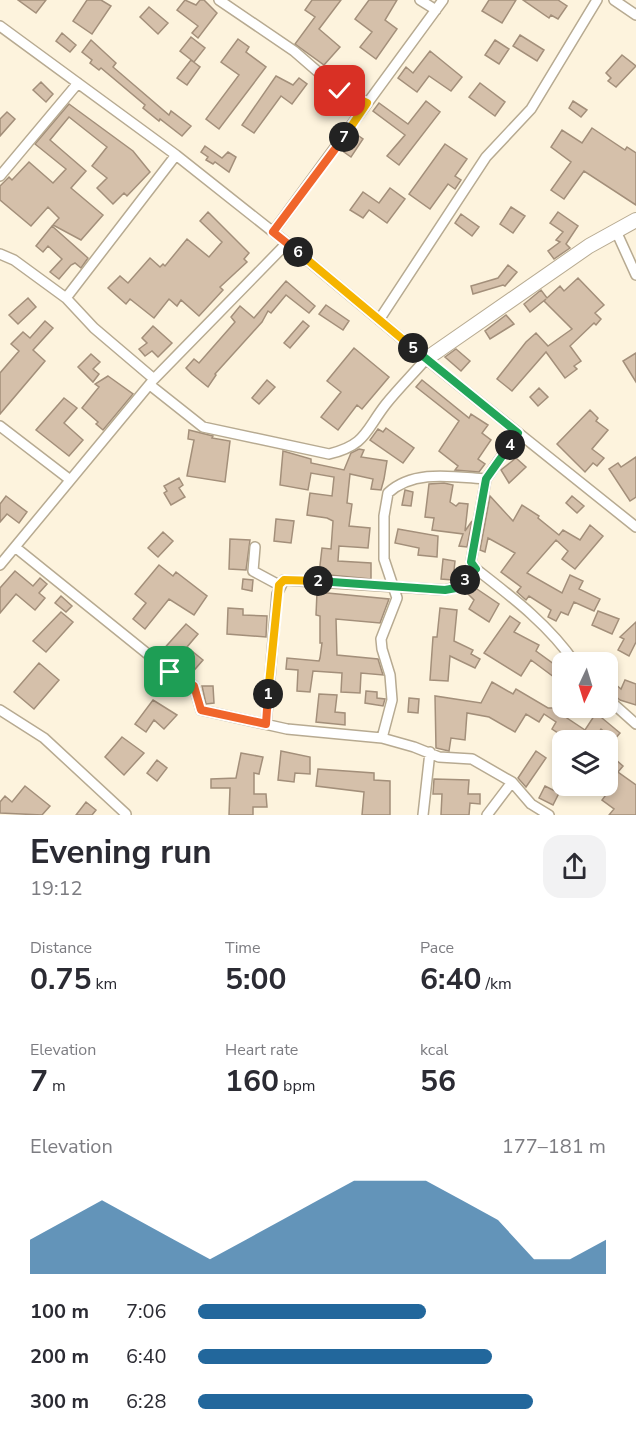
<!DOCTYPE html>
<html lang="en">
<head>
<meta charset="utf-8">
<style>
  body { margin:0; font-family:"Nunito Sans",sans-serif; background:#f2f2f3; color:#2b2b33; height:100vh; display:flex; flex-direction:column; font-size:22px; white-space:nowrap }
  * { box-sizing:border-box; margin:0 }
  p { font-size:20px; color:#7c7c81 }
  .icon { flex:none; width:33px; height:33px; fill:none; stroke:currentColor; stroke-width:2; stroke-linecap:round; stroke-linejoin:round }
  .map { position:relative; height:815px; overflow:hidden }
  .details { display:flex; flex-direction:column; background:#fff; flex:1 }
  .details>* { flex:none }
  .needle { width:39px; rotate:184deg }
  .buttons { position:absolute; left:552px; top:652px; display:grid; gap:12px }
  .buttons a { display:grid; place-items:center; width:66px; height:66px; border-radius:12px; background:#fff; box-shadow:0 3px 9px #0003; font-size:30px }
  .pin { position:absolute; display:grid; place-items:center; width:51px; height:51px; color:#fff; margin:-26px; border-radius:12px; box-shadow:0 3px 9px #0006 }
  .km { position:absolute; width:30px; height:30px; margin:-15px; border-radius:50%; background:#222; color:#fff; font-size:16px; line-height:30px; text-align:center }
  .round { display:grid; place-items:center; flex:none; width:63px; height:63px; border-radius:18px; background:#f2f2f3 }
  .summary { display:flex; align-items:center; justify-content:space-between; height:102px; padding:0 30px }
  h1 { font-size:33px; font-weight:700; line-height:45px }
  .figures { display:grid; grid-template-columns:repeat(3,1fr); gap:9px; height:102px; padding:6px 30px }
  .figures div { display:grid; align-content:center }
  .figures b { font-size:30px; font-weight:700 }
  .figures small { font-size:16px; font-weight:400 }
  .figures p { font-size:16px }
  .chart { height:168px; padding:12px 30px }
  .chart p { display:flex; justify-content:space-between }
  .chart svg { width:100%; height:108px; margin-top:6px; fill:#22679c; opacity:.7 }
  ul { padding:0 30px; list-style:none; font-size:20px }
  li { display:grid; grid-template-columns:96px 72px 1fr; align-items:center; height:45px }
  li i { height:15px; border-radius:8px; background:#22679c }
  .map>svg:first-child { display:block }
</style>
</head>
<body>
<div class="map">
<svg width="636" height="815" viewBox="0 0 636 815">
  <rect width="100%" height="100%" fill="#fdf3dd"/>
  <!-- building -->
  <path fill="#d5c0aa" stroke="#a38f7a" stroke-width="1.5" d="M 18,0 L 46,0 L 36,13 Z
    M 87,0 L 101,0 L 111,6 L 92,34 L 73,21 Z
    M 185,0 L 196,5 L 200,0 L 204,0 L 217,13 L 198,38 L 192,33 L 198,26 L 177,10 Z
    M 312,0 L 341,0 L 319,29 L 340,47 L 324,65 L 295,44 L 315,17 L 305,10 Z
    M 369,0 L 397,0 L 385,20 L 397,29 L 376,59 L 360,47 L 372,32 L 355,19 Z
    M 489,0 L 516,0 L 502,23 L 482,11 Z
    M 523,0 L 558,0 L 567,6 L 558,19 L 551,15 L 549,18 Z
    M 149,7 L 168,23 L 158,34 L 140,17 Z
    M 62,33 L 76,45 L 70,52 L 56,41 Z
    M 520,35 L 544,50 L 537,61 L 513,46 Z
    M 191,37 L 205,48 L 194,62 L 180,51 Z
    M 238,39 L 249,47 L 246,52 L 266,67 L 219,129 L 206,119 L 239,75 L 221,62 Z
    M 91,40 L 116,63 L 113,67 L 169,115 L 171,111 L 191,126 L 182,136 L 160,119 L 159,121 L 143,108 L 145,105 L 101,68 L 99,70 L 90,63 L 92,60 L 82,52 Z
    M 495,40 L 509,49 L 499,64 L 485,55 Z
    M 430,51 L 462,77 L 451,91 L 429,76 L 417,92 L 398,78 L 406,67 L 413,73 Z
    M 622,55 L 636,66 L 616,87 L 608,81 L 611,78 L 606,73 Z
    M 191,60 L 200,67 L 187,85 L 177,78 Z
    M 276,76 L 293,85 L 299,78 L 307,84 L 292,104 L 281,96 L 254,133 L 242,125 Z
    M 41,82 L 53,94 L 46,102 L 33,90 Z
    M 480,83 L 505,102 L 495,116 L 469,97 Z
    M 426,101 L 440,112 L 399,165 L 387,156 L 405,135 L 373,111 L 379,103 L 408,124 Z
    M 573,101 L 587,110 L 581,117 L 569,108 Z
    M 69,104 L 133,151 L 150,172 L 127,196 L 124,193 L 113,204 L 97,188 L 107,178 L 92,166 L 107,147 L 69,117 L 50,140 L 86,171 L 71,188 L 103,215 L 81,240 L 53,225 L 59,218 L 48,207 L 31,226 L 0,200 L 0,186 L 9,177 L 12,180 L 29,162 L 53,183 L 66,169 L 35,144 Z
    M 7,112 L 15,119 L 0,136 L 0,119 Z
    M 592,128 L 625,150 L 627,147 L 636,153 L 636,205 L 584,171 L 564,199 L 551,190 L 571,162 L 551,147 L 562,130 L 582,143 Z
    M 356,134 L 363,139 L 351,157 L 344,152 Z
    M 445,144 L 467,159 L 455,176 L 461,180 L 455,189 L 448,184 L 430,209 L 409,194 Z
    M 205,146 L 222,158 L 228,152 L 236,157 L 229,172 L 215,162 L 213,164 L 206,160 L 208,157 L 201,152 Z
    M 390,188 L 405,199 L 387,223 L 369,210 L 363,218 L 350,210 L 363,192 L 379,203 Z
    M 511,207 L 525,216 L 513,233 L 500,224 Z
    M 208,212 L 249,253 L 244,259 L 247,262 L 220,287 L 223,290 L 199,316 L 181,300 L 177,306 L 169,299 L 154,318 L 130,299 L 126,304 L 108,288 L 120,276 L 128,283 L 150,258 L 160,267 L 163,264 L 165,266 L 187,239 L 209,257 L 222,242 L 200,221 Z
    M 558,212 L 578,226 L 566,244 L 570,248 L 554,259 L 548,251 L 560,242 L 556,240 L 563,232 L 550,223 Z
    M 461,214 L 479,227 L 472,236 L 455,223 Z
    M 52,226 L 88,258 L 81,268 L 75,263 L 71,265 L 59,279 L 50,272 L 62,259 L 48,246 L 43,252 L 36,246 Z
    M 508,265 L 517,272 L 505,286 L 503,285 L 473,294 L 471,286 L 498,278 Z
    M 578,278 L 604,305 L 595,313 L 601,319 L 596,325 L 594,323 L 570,346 L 581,361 L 574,366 L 577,369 L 565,378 L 546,352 L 512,391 L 497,379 L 526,342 L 536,333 L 548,346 L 572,329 L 544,301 L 546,299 L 530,312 L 524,304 L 541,290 L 547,298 L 560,286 L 564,291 Z
    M 286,281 L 315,306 L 309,313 L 286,295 L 271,313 L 268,311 L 262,322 L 215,374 L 216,375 L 208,387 L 192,374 L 186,368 L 194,359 L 199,363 L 235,322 L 231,317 L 240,306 L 254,318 Z
    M 28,298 L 36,307 L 18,324 L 9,315 Z
    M 326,305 L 349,321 L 343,330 L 319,314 Z
    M 506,315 L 514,324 L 490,339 L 485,331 Z
    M 45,321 L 53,328 L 33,350 L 45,361 L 0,414 L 0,373 L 19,351 L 11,344 L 23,332 L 30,338 Z
    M 303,321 L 309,326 L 290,348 L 284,343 Z
    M 153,326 L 172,343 L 158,357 L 152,351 L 145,356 L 139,349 L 147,343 L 142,338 Z
    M 354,348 L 389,377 L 362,409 L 357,405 L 338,430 L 321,417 L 341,392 L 327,381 Z
    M 456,349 L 470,361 L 461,371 L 445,357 Z
    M 636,353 L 636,382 L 623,361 Z
    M 91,354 L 100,362 L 93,369 L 99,374 L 93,382 L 78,367 Z
    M 108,376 L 133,394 L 103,430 L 96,424 L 98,422 L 82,408 L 99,387 L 95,384 Z
    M 267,380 L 275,387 L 259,404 L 252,398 Z
    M 422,380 L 469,418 L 471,414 L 488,425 L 482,433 L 491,440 L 478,459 L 485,464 L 479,472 L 455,470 L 458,466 L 439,451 L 459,421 L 416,387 Z
    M 539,388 L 548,397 L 538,406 L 530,397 Z
    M 64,398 L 77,408 L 64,423 L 83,440 L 69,456 L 36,430 Z
    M 590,410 L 598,418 L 596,421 L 608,430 L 592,449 L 604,458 L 597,466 L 593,463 L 585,472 L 557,444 Z
    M 386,428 L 414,448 L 403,463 L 370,440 L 378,429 L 383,432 Z
    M 189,430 L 213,436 L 212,438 L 230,441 L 225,482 L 187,476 L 194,440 L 188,439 Z
    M 359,449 L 364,450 L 361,457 L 387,461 L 384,479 L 381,490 L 371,489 L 373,479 L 350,474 L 347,503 L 352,504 L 349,526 L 370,528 L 368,548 L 339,546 L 338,561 L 371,563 L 371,579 L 319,574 L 322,548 L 331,549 L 333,521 L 327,518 L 307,515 L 310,493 L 332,496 L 334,477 L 311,473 L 308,490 L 280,485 L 283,451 L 311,459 L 311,463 L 344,470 L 351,453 Z
    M 636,457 L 636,497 L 630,501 L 609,469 L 618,463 L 621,467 Z
    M 516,458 L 526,467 L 509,483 L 501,470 Z
    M 179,478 L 183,485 L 179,488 L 185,497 L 171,505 L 164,493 L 167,491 L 164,486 Z
    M 444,483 L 453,485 L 450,502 L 456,506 L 459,503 L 468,504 L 465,531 L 472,521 L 467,547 L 459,546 L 463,534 L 432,530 L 434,518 L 425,517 L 429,484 Z
    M 405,490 L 413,492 L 411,506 L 402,505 Z
    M 6,496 L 27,512 L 19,523 L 7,514 L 0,522 L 0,504 Z
    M 490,496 L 513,521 L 522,505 L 539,516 L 538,518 L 559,535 L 563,530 L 580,540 L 590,525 L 603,536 L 575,569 L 562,559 L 568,551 L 556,540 L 527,573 L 562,593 L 570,575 L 583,581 L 579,589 L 600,599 L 594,611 L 574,602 L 568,615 L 561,612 L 556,621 L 548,617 L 551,610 L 529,596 L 526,600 L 517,592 L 521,587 L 501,572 L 515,553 L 488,538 L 485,552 L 480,550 Z
    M 572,496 L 584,506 L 577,513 L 566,503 Z
    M 276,519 L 294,521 L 291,543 L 274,541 Z
    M 398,529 L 438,536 L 437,557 L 418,555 L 419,548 L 395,543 Z
    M 163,532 L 173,541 L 158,557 L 148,548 Z
    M 230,539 L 250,540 L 246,570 L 229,569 Z
    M 443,559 L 455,561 L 453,580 L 441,579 Z
    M 159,565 L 173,576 L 176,572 L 207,596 L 194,615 L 169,599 L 145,629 L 133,619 L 146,603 L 135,594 Z
    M 15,571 L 33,586 L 40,578 L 47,584 L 39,593 L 45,598 L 35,610 L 16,594 L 0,613 L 0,588 Z
    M 243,579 L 253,580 L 252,591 L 242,589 Z
    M 474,587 L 499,604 L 489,622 L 469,609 L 474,600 L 468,594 Z
    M 317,592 L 389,599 L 380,623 L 336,619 L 337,655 L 378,659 L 383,675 L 361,673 L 360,693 L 341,692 L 342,673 L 313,671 L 310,692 L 297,691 L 298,670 L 286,669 L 287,658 L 319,661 L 320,658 L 322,643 L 320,643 L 320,616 L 316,615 Z
    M 61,596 L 72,606 L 66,612 L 55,603 Z
    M 228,608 L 243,609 L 243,615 L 267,616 L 266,637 L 227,634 Z
    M 440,608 L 457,610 L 454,641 L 473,650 L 471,654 L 480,659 L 475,668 L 450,656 L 448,681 L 430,680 L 433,637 L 437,637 Z
    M 598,611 L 619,619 L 612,634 L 592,625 Z
    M 61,612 L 73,622 L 46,652 L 33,641 Z
    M 510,616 L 520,623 L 514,632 L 539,645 L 536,651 L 562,670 L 562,683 L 531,660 L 521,676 L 484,653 Z
    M 636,622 L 636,642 L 629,656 L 618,650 L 624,639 L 620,637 Z
    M 186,624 L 198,634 L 187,647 L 203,660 L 190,675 L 161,652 Z
    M 39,663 L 59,680 L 34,709 L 14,692 Z
    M 608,678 L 621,689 L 625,680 L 636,684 L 636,705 L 620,700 L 608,690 Z
    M 492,682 L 513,694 L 516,689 L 548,708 L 573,708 L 567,718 L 585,730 L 596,713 L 620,733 L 614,740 L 601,729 L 593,741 L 569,741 L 571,737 L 563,733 L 561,735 L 552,729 L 556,722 L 544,714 L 539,722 L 526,714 L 515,732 L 489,717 L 467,713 L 465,740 L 451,738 L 449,751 L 436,748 L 435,696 L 481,703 Z
    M 202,686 L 213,686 L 214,703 L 206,704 Z
    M 366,691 L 377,692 L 377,698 L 385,699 L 383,706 L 365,703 Z
    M 319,694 L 337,695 L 335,712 L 345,713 L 345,725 L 316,722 Z
    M 409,698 L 419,699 L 418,713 L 408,712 Z
    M 153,700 L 177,715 L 164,729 L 154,720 L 146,732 L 135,724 Z
    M 122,737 L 144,753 L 124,775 L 105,757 Z
    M 281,751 L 310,757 L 310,774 L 295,773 L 294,782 L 278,780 Z
    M 536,751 L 546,758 L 526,787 L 518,778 Z
    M 241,753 L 263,757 L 259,774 L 254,773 L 254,794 L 266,794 L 267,807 L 253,807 L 253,815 L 229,815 L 230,788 L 211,788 L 211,779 L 236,778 Z
    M 608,753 L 623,766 L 618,772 L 636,785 L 636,815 L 609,815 L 614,809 L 602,800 L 615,783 L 608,778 Z
    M 157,760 L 167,768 L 157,781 L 147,773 Z
    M 318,769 L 374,773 L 374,780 L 390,781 L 390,815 L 362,815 L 364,792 L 316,786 Z
    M 434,779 L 469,780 L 468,794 L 480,794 L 480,804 L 470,803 L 469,815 L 441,815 L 442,794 L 433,794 Z
    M 25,786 L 50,806 L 42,815 L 0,813 L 0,802 L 5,796 L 12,802 Z
    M 545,786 L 559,793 L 553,805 L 539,798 Z
    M 86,802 L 96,810 L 92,815 L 76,815 Z"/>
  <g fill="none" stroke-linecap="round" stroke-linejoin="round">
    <defs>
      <path id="street" d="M 219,0 L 294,51 L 340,91 L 367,103
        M 420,0 L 436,10
        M 614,0 L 636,15
        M 0,26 L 176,155 L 287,243 L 426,359 L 636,527
        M 0,176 L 78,83
        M 616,231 L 636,275
        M 273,232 L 443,0
        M 0,254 L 14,260 L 66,298
        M 379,320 L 486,157 L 531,109 L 597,0
        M 154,379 L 94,328 L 66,298 L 176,155
        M 150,385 L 203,427 L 329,454 C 366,445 365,431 386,404 C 398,389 413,374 426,359
        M 0,426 L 69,479
        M 518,433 L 486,479 L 471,562 L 476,569 C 512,597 549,625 575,663
        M 15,547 L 170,672 L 194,686 L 201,710 L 287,729 L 382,738 L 414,747 L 439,757 L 472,759 L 512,782 L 531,804 L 549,815
        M 255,547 L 253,571 L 279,585
        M 0,565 L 154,379 L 287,243
        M 608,699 L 636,724
        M 0,710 L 44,738 L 126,814
        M 266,724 L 277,594 L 284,580 L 445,590 L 456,587 L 476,569
        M 382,738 L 392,700 L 390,675 L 382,649 L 381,639 L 397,598 L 384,559 L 384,516 L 388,493 C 414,469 454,477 486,479
        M 423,815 L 430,752
        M 487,815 L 512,782"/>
      <path id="secondary" d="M 426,359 L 589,246 L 636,220"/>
    </defs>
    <!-- street casing -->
    <use href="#street" stroke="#b7aa91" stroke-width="12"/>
    <!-- secondary casing -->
    <use href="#secondary" stroke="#b7aa91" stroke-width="16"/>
    <!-- street -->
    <use href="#street" stroke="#fff" stroke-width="9"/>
    <!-- secondary -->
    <use href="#secondary" stroke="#fff" stroke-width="14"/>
  </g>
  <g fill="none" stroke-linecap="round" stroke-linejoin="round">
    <defs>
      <path id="split-1" d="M 170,672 L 194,686 L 201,710 L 266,724 L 268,694"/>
      <path id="split-2" d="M 268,694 L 279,585 L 284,580 L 318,581"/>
      <path id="split-3" d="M 318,581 L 445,590 L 456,588 L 465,580"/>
      <path id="split-4" d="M 465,580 L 476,569 L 471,562 L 486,479 L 510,445"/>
      <path id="split-5" d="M 413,348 L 518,433 L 510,445"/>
      <path id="split-6" d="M 298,252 L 413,348"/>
      <path id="split-7" d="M 298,252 L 273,232 L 344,137"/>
      <path id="split-8" d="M 340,91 L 367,103 L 344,137"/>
    </defs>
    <!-- split-1 casing -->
    <use href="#split-1" stroke="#fff" stroke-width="12"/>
    <!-- split-2 casing -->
    <use href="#split-2" stroke="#fff" stroke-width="12"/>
    <!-- split-3 casing -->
    <use href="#split-3" stroke="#fff" stroke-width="12"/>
    <!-- split-4 casing -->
    <use href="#split-4" stroke="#fff" stroke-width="12"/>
    <!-- split-5 casing -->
    <use href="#split-5" stroke="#fff" stroke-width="12"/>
    <!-- split-6 casing -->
    <use href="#split-6" stroke="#fff" stroke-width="12"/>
    <!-- split-7 casing -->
    <use href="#split-7" stroke="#fff" stroke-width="12"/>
    <!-- split-8 casing -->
    <use href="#split-8" stroke="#fff" stroke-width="12"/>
    <!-- split-1 -->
    <use href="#split-1" stroke="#f0652b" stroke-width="8"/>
    <!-- split-2 -->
    <use href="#split-2" stroke="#f5b400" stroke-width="8"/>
    <!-- split-3 -->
    <use href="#split-3" stroke="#22a559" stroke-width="8"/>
    <!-- split-4 -->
    <use href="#split-4" stroke="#22a559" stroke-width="8"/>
    <!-- split-5 -->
    <use href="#split-5" stroke="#22a559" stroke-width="8"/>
    <!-- split-6 -->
    <use href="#split-6" stroke="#f5b400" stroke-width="8"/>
    <!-- split-7 -->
    <use href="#split-7" stroke="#f0652b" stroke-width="8"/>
    <!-- split-8 -->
    <use href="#split-8" stroke="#f5b400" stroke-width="8"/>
  </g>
</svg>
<div class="buttons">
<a><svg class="needle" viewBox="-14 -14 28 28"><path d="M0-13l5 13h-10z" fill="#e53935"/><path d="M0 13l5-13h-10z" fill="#7c7c81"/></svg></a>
<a><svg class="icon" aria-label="layers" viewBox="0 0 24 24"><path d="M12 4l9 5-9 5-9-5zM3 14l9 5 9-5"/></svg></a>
</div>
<div class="pin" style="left:170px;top:672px;background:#1e9e55"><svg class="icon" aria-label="arrive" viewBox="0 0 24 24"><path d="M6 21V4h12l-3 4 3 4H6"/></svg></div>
<div class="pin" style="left:340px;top:91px;background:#d93025"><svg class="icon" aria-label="check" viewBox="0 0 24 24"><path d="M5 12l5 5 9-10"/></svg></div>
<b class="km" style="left:268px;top:694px">1</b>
<b class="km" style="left:318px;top:581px">2</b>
<b class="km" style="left:465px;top:580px">3</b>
<b class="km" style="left:510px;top:445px">4</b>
<b class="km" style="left:413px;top:348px">5</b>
<b class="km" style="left:298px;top:252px">6</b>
<b class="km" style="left:344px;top:137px">7</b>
</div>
<section class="details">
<div class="summary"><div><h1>Evening run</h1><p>19:12</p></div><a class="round"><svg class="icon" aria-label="share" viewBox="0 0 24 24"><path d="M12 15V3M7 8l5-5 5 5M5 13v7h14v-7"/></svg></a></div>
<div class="figures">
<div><p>Distance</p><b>0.75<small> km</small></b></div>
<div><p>Time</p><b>5:00</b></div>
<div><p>Pace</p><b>6:40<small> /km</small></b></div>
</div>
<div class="figures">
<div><p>Elevation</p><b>7<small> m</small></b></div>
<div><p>Heart rate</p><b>160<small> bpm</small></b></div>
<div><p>kcal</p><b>56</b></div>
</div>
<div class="chart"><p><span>Elevation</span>177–181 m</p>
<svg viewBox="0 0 160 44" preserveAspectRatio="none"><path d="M0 44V30L10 22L20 14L30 22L40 30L50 38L60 30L70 22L80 14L90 6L100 6L110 6L120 14L130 22L140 38L150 38L160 30V44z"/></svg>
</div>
<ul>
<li><b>100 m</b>7:06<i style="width:56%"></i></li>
<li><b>200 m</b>6:40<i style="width:72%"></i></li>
<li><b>300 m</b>6:28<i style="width:82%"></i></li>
</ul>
</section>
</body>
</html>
